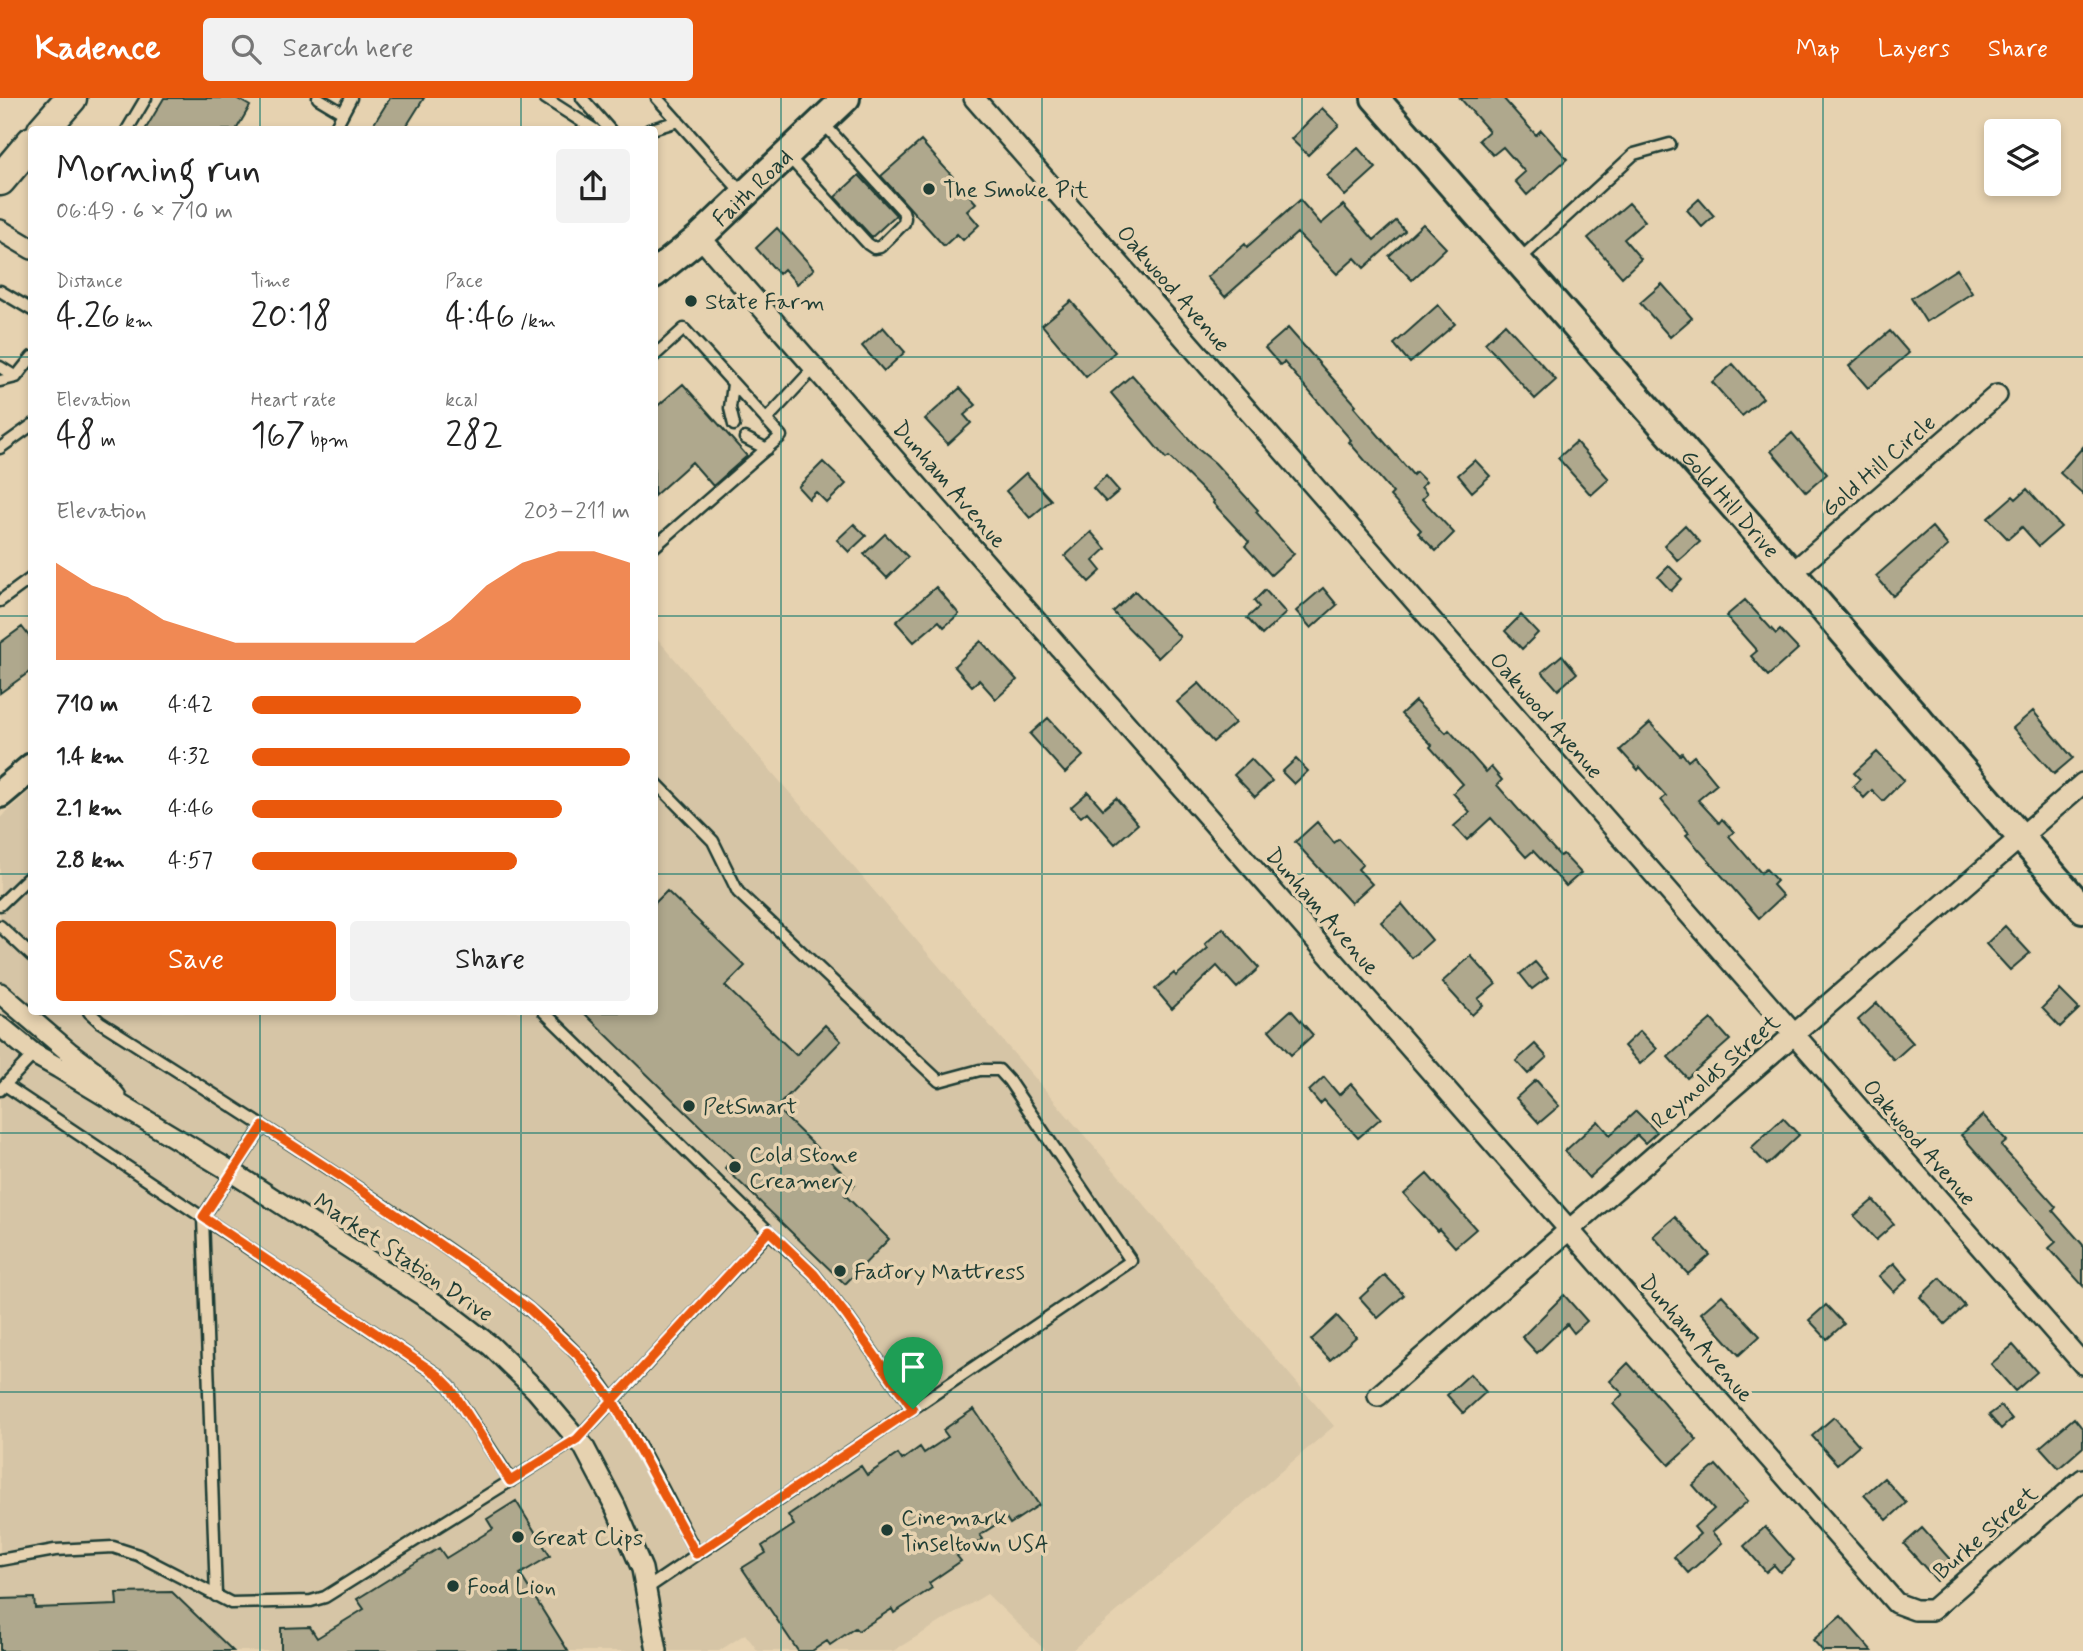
<!DOCTYPE html>
<html lang="en">
<head>
<meta charset="utf-8">
<style>
  body { margin:0; font-family:Mynerve,sans-serif; background:#f2f2f2; color:#222; height:100vh; display:flex; flex-direction:column; font-size:26px; white-space:nowrap }
  * { box-sizing:border-box; margin:0 }
  p { font-size:23px; color:#767676 }
  .icon { flex:none; width:38px; height:38px; fill:none; stroke:currentColor; stroke-width:2; stroke-linecap:round; stroke-linejoin:round }
  .map { position:relative; flex:1; overflow:hidden }
  .details { position:absolute; left:28px; top:28px; width:630px; height:889px; display:flex; flex-direction:column; background:#fff; border-radius:7px; box-shadow:0 4px 10px #0003 }
  .details>* { flex:none }
  .controls { position:absolute; left:1984px; top:21px; display:grid; gap:14px }
  .controls a { display:grid; place-items:center; width:77px; height:77px; border-radius:7px; background:#fff; box-shadow:0 4px 10px #0003; font-size:35px }
  .pin { position:absolute; display:grid; place-items:center; width:60px; height:60px; color:#fff; margin:-72px -30px; border-radius:50% 50% 50% 0; rotate:-45deg; box-shadow:0 0 7px #0007 }
  .pin .icon { rotate:45deg }
  .round { display:grid; place-items:center; flex:none; width:74px; height:74px; border-radius:7px; background:#f2f2f2 }
  .head { display:flex; align-items:center; justify-content:space-between; height:119px; padding:0 28px }
  h1 { font-size:38px; font-weight:600; line-height:52px }
  .figures { display:grid; grid-template-columns:repeat(3,1fr); gap:10px; height:119px; padding:7px 28px }
  .figures div { display:grid; align-content:center }
  .figures b { font-size:35px; font-weight:600 }
  .figures small { font-size:19px; font-weight:400 }
  .figures p { font-size:19px }
  .chart { height:196px; padding:14px 28px }
  .chart p { display:flex; justify-content:space-between }
  .chart svg { width:100%; height:126px; margin-top:7px; fill:#ea580c; opacity:.7 }
  .action { display:flex; gap:14px; margin-top:auto; padding:14px 28px }
  .action a { flex:1; height:80px; border-radius:7px; background:#ea580c; color:#fff; font-size:28px; font-weight:600; line-height:80px; text-align:center }
  .action a+a { background:#f2f2f2; color:#222 }
  ul { padding:0 28px; list-style:none; font-size:23px }
  li { display:grid; grid-template-columns:112px 84px 1fr; align-items:center; height:52px }
  li i { height:18px; border-radius:9px; background:#ea580c }
  header { display:flex; align-items:center; gap:42px; box-sizing:border-box; height:98px; padding:0 35px; background:#ea580c; color:#fff }
  header strong { font-size:33px }
  nav { display:flex; gap:38px; margin-inline-start:auto; font-size:24px }
  .search { width:490px; height:63px; background:#f2f2f2; display:flex; align-items:center; gap:18px; box-sizing:border-box; padding:0 24px; border-radius:7px; color:#767676; font-size:26px }
  .map>svg:first-child { display:block }
</style>
</head>
<body>
<header>
<strong>Kadence</strong>
<div class="search"><svg class="icon" aria-label="search" viewBox="0 0 24 24"><circle cx="10" cy="10" r="6"/><path d="M15 15l6 6"/></svg>Search here</div>
<nav><a>Map</a><a>Layers</a><a>Share</a></nav>
</header>
<div class="map">
<svg width="2083" height="1553" viewBox="0 0 2083 1553">
  <rect width="100%" height="100%" fill="#e6d2b0"/>
  <filter id="ink" filterUnits="userSpaceOnUse"><feTurbulence type="fractalNoise" baseFrequency=".0143" numOctaves="2"/><feDisplacementMap in="SourceGraphic" scale="14" xChannelSelector="R" yChannelSelector="G"/><feConvolveMatrix kernelMatrix="1 2 1 2 8 2 1 2 1" color-interpolation-filters="sRGB"/></filter>
  <g filter="url(#ink)">
    <!-- built -->
    <path fill="#d6c5a6" d="M 655,538 L 1334,1328 L 1071,1553 L 1046,1553 L 987,1496 L 893,1553 L 758,1553 L 745,1536 L 719,1553 L 0,1553 L 0,720 L 31,692 L 32,914 L 654,914 Z"/>
    <!-- building -->
    <path fill="#afa88d" stroke="#1f3d34" stroke-width="2" d="M 164,0 L 236,0 L 250,8 L 236,32 L 145,32 Z
      M 390,0 L 424,0 L 404,32 L 370,32 Z
      M 1460,0 L 1503,0 L 1536,37 L 1541,32 L 1567,61 L 1527,97 L 1515,83 L 1525,74 L 1503,49 L 1493,57 L 1479,42 L 1489,33 Z
      M 1322,10 L 1339,27 L 1308,57 L 1291,41 Z
      M 921,43 L 976,105 L 967,113 L 979,127 L 963,142 L 957,136 L 944,148 L 881,78 Z
      M 1358,50 L 1376,70 L 1345,98 L 1327,78 Z
      M 859,77 L 896,117 L 872,139 L 835,99 Z
      M 1699,101 L 1714,118 L 1702,129 L 1687,112 Z
      M 1300,102 L 1321,126 L 1343,107 L 1374,142 L 1396,123 L 1405,133 L 1364,170 L 1355,160 L 1337,176 L 1297,135 L 1225,199 L 1207,179 L 1245,146 L 1247,149 Z
      M 1629,105 L 1645,123 L 1624,141 L 1641,161 L 1622,179 L 1588,140 Z
      M 1423,126 L 1446,150 L 1412,182 L 1389,158 Z
      M 777,130 L 814,171 L 797,186 L 784,171 L 779,176 L 756,150 Z
      M 1957,171 L 1972,195 L 1926,224 L 1911,200 Z
      M 1662,186 L 1692,220 L 1670,239 L 1640,205 Z
      M 1071,203 L 1115,254 L 1086,279 L 1042,227 Z
      M 1438,207 L 1455,226 L 1410,265 L 1394,246 Z
      M 1505,226 L 1556,282 L 1535,301 L 1485,245 Z
      M 883,229 L 905,254 L 884,273 L 862,248 Z
      M 1288,230 L 1356,307 L 1354,309 L 1413,377 L 1416,374 L 1426,384 L 1421,389 L 1427,396 L 1422,401 L 1454,435 L 1436,453 L 1418,435 L 1421,432 L 1390,398 L 1393,395 L 1349,344 L 1351,342 L 1284,264 L 1280,267 L 1265,250 Z
      M 1890,233 L 1909,255 L 1868,290 L 1849,268 Z
      M 1733,266 L 1763,300 L 1742,318 L 1712,284 Z
      M 1132,277 L 1198,351 L 1215,365 L 1258,412 L 1256,414 L 1294,456 L 1271,477 L 1245,448 L 1249,444 L 1213,405 L 1214,403 L 1169,359 L 1166,361 L 1111,295 Z
      M 683,286 L 747,358 L 713,388 L 692,364 L 654,398 L 654,311 Z
      M 960,290 L 976,307 L 964,317 L 971,325 L 948,346 L 925,321 Z
      M 1792,335 L 1827,376 L 1806,394 L 1771,353 Z
      M 1576,344 L 1609,381 L 1591,397 L 1558,360 Z
      M 2083,349 L 2083,396 L 2060,375 Z
      M 1475,362 L 1490,378 L 1472,394 L 1458,377 Z
      M 823,364 L 846,386 L 827,405 L 816,394 L 809,401 L 798,389 Z
      M 1026,375 L 1051,402 L 1030,420 L 1006,393 Z
      M 1106,378 L 1119,393 L 1106,404 L 1093,390 Z
      M 2027,391 L 2061,429 L 2039,448 L 2022,429 L 2008,441 L 1988,420 L 2013,398 L 2016,401 Z
      M 854,426 L 866,438 L 849,454 L 837,442 Z
      M 1685,427 L 1700,444 L 1678,463 L 1664,447 Z
      M 1932,429 L 1948,448 L 1893,498 L 1876,478 Z
      M 1091,434 L 1106,451 L 1093,463 L 1101,473 L 1089,484 L 1065,458 Z
      M 885,436 L 908,459 L 887,480 L 864,456 Z
      M 1669,468 L 1682,481 L 1671,493 L 1658,479 Z
      M 936,489 L 959,516 L 944,529 L 939,523 L 914,544 L 896,524 Z
      M 1323,490 L 1337,507 L 1311,530 L 1296,513 Z
      M 1265,492 L 1286,515 L 1262,537 L 1247,520 L 1259,509 L 1254,503 Z
      M 1135,493 L 1180,539 L 1158,560 L 1113,514 Z
      M 1745,502 L 1776,536 L 1780,532 L 1798,551 L 1768,578 L 1751,558 L 1757,553 L 1726,518 Z
      M 1521,517 L 1538,535 L 1522,551 L 1505,533 Z
      M 22,529 L 32,542 L 32,572 L 0,595 L 0,545 Z
      M 981,543 L 1017,582 L 996,601 L 979,582 L 972,588 L 954,568 Z
      M 1562,557 L 1577,575 L 1558,592 L 1542,574 Z
      M 1199,585 L 1235,625 L 1213,644 L 1177,604 Z
      M 1415,603 L 1446,635 L 1449,632 L 1486,674 L 1491,669 L 1502,682 L 1497,687 L 1517,710 L 1560,758 L 1563,756 L 1581,775 L 1566,788 L 1533,753 L 1526,759 L 1491,720 L 1467,742 L 1454,728 L 1470,714 L 1453,695 L 1463,686 L 1430,649 L 1432,647 L 1401,616 Z
      M 2033,613 L 2073,660 L 2054,676 L 2013,630 Z
      M 1048,620 L 1083,658 L 1065,675 L 1030,636 Z
      M 1650,625 L 1680,657 L 1682,655 L 1688,663 L 1694,658 L 1717,686 L 1698,702 L 1719,725 L 1722,721 L 1734,734 L 1729,738 L 1761,775 L 1766,771 L 1777,783 L 1773,787 L 1783,798 L 1759,820 L 1686,737 L 1689,735 L 1661,702 L 1666,698 L 1640,669 L 1638,672 L 1620,652 Z
      M 1877,654 L 1904,682 L 1883,703 L 1872,692 L 1864,700 L 1853,688 L 1860,681 L 1854,675 Z
      M 1251,661 L 1272,683 L 1255,699 L 1234,677 Z
      M 1296,661 L 1308,673 L 1294,686 L 1282,674 Z
      M 1088,694 L 1103,711 L 1116,700 L 1138,726 L 1115,746 L 1087,714 L 1081,719 L 1071,709 Z
      M 1317,724 L 1334,745 L 1339,741 L 1363,766 L 1358,771 L 1372,786 L 1351,805 L 1295,744 Z
      M 667,793 L 745,868 L 725,888 L 796,957 L 825,927 L 841,943 L 776,1010 L 855,1087 L 845,1097 L 889,1141 L 845,1186 L 725,1070 L 733,1060 L 583,914 L 654,914 L 654,806 Z
      M 1402,806 L 1432,842 L 1412,860 L 1381,824 Z
      M 2005,828 L 2030,855 L 2010,872 L 1986,846 Z
      M 1223,830 L 1259,870 L 1237,890 L 1217,868 L 1172,911 L 1155,891 L 1174,875 L 1176,878 L 1208,850 L 1205,846 Z
      M 1471,858 L 1496,886 L 1478,901 L 1483,907 L 1472,917 L 1442,884 Z
      M 1535,864 L 1548,879 L 1532,891 L 1520,876 Z
      M 2060,892 L 2079,911 L 2060,929 L 2042,910 Z
      M 1877,905 L 1913,945 L 1894,962 L 1858,922 Z
      M 1291,912 L 1313,937 L 1291,957 L 1269,932 Z
      M 1711,921 L 1730,942 L 1687,980 L 1668,959 Z
      M 1640,933 L 1657,951 L 1640,966 L 1624,948 Z
      M 1535,946 L 1547,959 L 1528,976 L 1516,963 Z
      M 1324,979 L 1339,997 L 1351,986 L 1381,1020 L 1358,1040 L 1324,1002 L 1320,1006 L 1309,993 Z
      M 1536,982 L 1559,1008 L 1539,1025 L 1516,1000 Z
      M 1636,1013 L 1657,1034 L 1645,1045 L 1637,1037 L 1589,1080 L 1565,1053 L 1598,1023 L 1610,1037 Z
      M 1983,1017 L 2007,1043 L 2001,1048 L 2056,1109 L 2053,1113 L 2083,1147 L 2083,1188 L 2049,1150 L 2056,1144 L 1961,1037 Z
      M 1783,1020 L 1799,1037 L 1767,1067 L 1751,1050 Z
      M 1427,1076 L 1476,1131 L 1455,1149 L 1439,1131 L 1437,1133 L 1404,1096 Z
      M 1873,1102 L 1894,1126 L 1876,1142 L 1854,1118 Z
      M 1675,1119 L 1710,1157 L 1688,1176 L 1653,1138 Z
      M 1894,1165 L 1908,1181 L 1894,1194 L 1879,1178 Z
      M 1385,1177 L 1404,1197 L 1378,1220 L 1360,1200 Z
      M 1940,1180 L 1965,1208 L 1945,1226 L 1920,1199 Z
      M 1564,1197 L 1587,1223 L 1574,1235 L 1567,1226 L 1537,1255 L 1522,1239 Z
      M 1722,1197 L 1760,1238 L 1739,1257 L 1701,1215 Z
      M 1826,1207 L 1844,1226 L 1827,1241 L 1809,1222 Z
      M 1337,1218 L 1356,1239 L 1330,1262 L 1311,1242 Z
      M 2013,1247 L 2037,1274 L 2015,1293 L 1991,1266 Z
      M 1628,1265 L 1697,1342 L 1669,1367 L 1613,1306 L 1623,1296 L 1610,1283 Z
      M 1470,1276 L 1486,1294 L 1463,1315 L 1447,1297 Z
      M 2001,1308 L 2012,1321 L 2001,1331 L 1989,1317 Z
      M 974,1311 L 1039,1407 L 1010,1426 L 1006,1420 L 980,1437 L 983,1441 L 957,1458 L 961,1463 L 929,1485 L 932,1490 L 894,1515 L 892,1511 L 858,1533 L 855,1530 L 830,1547 L 827,1543 L 812,1553 L 798,1553 L 742,1470 L 766,1455 L 762,1448 L 794,1427 L 788,1417 L 861,1368 L 867,1377 L 898,1356 L 902,1362 L 920,1349 L 924,1355 L 948,1339 L 943,1332 Z
      M 1834,1319 L 1859,1347 L 1837,1366 L 1812,1338 Z
      M 2074,1320 L 2083,1331 L 2083,1349 L 2059,1370 L 2040,1349 Z
      M 1716,1367 L 1748,1403 L 1712,1434 L 1722,1445 L 1688,1475 L 1674,1459 L 1700,1436 L 1694,1429 L 1714,1411 L 1693,1387 Z
      M 1884,1380 L 1906,1405 L 1887,1422 L 1864,1397 Z
      M 516,1403 L 550,1458 L 520,1476 L 568,1553 L 281,1553 L 281,1530 L 310,1529 L 317,1540 L 364,1511 L 357,1501 L 439,1450 L 446,1460 L 493,1431 L 487,1421 Z
      M 1765,1429 L 1794,1462 L 1780,1474 L 1774,1467 L 1766,1474 L 1744,1448 Z
      M 1922,1430 L 1955,1467 L 1937,1483 L 1904,1446 Z
      M 172,1494 L 233,1553 L 0,1553 L 0,1501 L 34,1500 L 35,1510 L 117,1507 L 116,1495 Z
      M 1841,1518 L 1872,1553 L 1823,1553 L 1813,1542 Z"/>
    <g fill="none" stroke-linecap="round" stroke-linejoin="round">
      <defs>
        <path id="lane" d="M 318,0 L 343,15
          M 545,0 L 595,32
          M 582,0 L 610,32
          M 657,0 L 744,97
          M 127,32 L 146,0
          M 334,32 L 351,0
          M 649,32 L 678,23
          M 787,57 L 868,146 L 874,150 L 880,149 L 904,125 L 905,120 L 903,113 L 823,25
          M 1519,162 L 1634,56 L 1670,46
          M 0,193 L 32,212
          M 654,258 L 684,231 L 781,338 L 654,449
          M 0,269 L 16,279
          M 0,283 L 16,279 L 32,259
          M 733,286 L 730,310 L 734,327
          M 766,322 L 815,269
          M 745,340 L 767,351
          M 0,350 L 32,327
          M 0,503 L 30,481
          M 0,807 L 32,776
          M 0,828 L 32,858
          M 89,914 L 100,924 C 204,990 309,1056 411,1126 C 469,1166 529,1205 577,1256 C 626,1309 662,1393 697,1456
          M 5,987 L 438,1277 L 450,1289 L 511,1383
          M 0,992 L 34,956
          M 769,1134 L 814,1176 L 846,1217 L 913,1311
          M 0,1462 L 55,1452 L 113,1449 L 138,1457 L 231,1505 L 311,1503 L 325,1499 L 577,1341 L 769,1134 L 544,914
          M 646,1491 L 1131,1163 L 1009,983 L 999,972 L 980,972 L 939,983 L 738,794 L 713,743 L 654,683
          M 216,1498 L 203,1119 L 263,1028"/>
        <path id="street" d="M 974,0 L 2083,1266
          M 0,132 L 32,151
          M 700,139 L 1896,1505 L 1915,1512 L 1932,1512 L 2083,1381
          M 1792,475 L 1997,297
          M 0,895 L 69,954 L 93,972 L 116,999
          M 0,928 L 34,956 L 59,970 L 232,1074 L 439,1208 L 491,1248 L 536,1292 L 584,1349 L 615,1408 L 642,1471 L 657,1553
          M 1378,1298 L 2083,685"/>
        <g id="secondary">
          <path id="s1" d="M 1375,0 L 1792,475 L 2083,811"/>
          <path id="s2" d="M 654,176 L 700,139 L 846,0"/>
          <path d="M 0,696 L 32,669"/>
        </g>
        <path id="primary" d="M 43,32 L 71,0
          M 0,82 L 32,44"/>
      </defs>
      <!-- lane casing -->
      <use href="#lane" stroke="#1f3d34" stroke-width="15"/>
      <!-- street casing -->
      <use href="#street" stroke="#1f3d34" stroke-width="24"/>
      <!-- secondary casing -->
      <use href="#secondary" stroke="#1f3d34" stroke-width="32"/>
      <!-- primary casing -->
      <use href="#primary" stroke="#1f3d34" stroke-width="35"/>
      <!-- lane -->
      <use href="#lane" stroke="#e6d2b0" stroke-width="10"/>
      <!-- street -->
      <use href="#street" stroke="#e6d2b0" stroke-width="19"/>
      <!-- secondary -->
      <use href="#secondary" stroke="#e6d2b0" stroke-width="26"/>
      <!-- primary -->
      <use href="#primary" stroke="#e6d2b0" stroke-width="30"/>
    </g>
  </g>
  <g fill="none" stroke-linecap="round" stroke-linejoin="round" filter="url(#ink)">
    <defs>
      <path id="route" d="M 913,1311 L 696,1456 L 613,1303 L 578,1257 L 529,1211 L 480,1174 L 340,1078 L 263,1028 L 203,1119 L 438,1277 L 450,1289 L 510,1383 L 577,1341 L 769,1133 L 814,1176 L 846,1217 L 913,1311"/>
    </defs>
    <!-- route casing -->
    <use href="#route" stroke="#fff" stroke-width="14"/>
    <!-- route -->
    <use href="#route" stroke="#ea580c" stroke-width="9"/>
  </g>
  <!-- grid -->
  <path fill="none" stroke="#0f766e" stroke-width="2" stroke-opacity="0.55" d="M 260,0 L 260,32M 521,0 L 521,32M 781,0 L 781,1553M 1042,0 L 1042,1553M 1302,0 L 1302,1553M 1562,0 L 1562,1553M 1823,0 L 1823,1553M 0,259 L 32,259M 654,259 L 2083,259M 0,518 L 32,518M 654,518 L 2083,518M 0,776 L 32,776M 654,776 L 2083,776M 260,914 L 260,1553M 521,914 L 521,1553M 0,1035 L 2083,1035M 0,1294 L 2083,1294"/>
  <!-- markers -->
  <g fill="#1f3d34" stroke="#e6d2b0" stroke-width="2.5">
    <circle cx="929" cy="91" r="7"/>
    <circle cx="691" cy="203" r="7"/>
    <circle cx="689" cy="1008" r="7"/>
    <circle cx="735" cy="1069" r="7"/>
    <circle cx="840" cy="1173" r="7"/>
    <circle cx="887" cy="1432" r="7"/>
    <circle cx="518" cy="1439" r="7"/>
    <circle cx="453" cy="1488" r="7"/>
  </g>
  <g text-anchor="middle" stroke-width="7" stroke-linejoin="round" paint-order="stroke">
    <!-- street labels -->
    <g font-size="23" fill="#1f3d34" stroke="#e6d2b0">
      <text dy="8" stroke="none"><textPath href="#s2" startOffset="131">Faith Road</textPath></text>
      <text transform="translate(1174 190) rotate(49)" y="8">Oakwood Avenue</text>
      <text transform="translate(1878 367) rotate(-41)" y="8">Gold Hill Circle</text>
      <text transform="translate(950 386) rotate(49)" y="8">Dunham Avenue</text>
      <text dy="8" stroke="none"><textPath href="#s1" startOffset="539">Gold Hill Drive</textPath></text>
      <text transform="translate(1547 617) rotate(49)" y="8">Oakwood Avenue</text>
      <text transform="translate(1323 813) rotate(49)" y="8">Dunham Avenue</text>
      <text transform="translate(1715 973) rotate(-41)" y="8">Reynolds Street</text>
      <text transform="translate(1920 1044) rotate(49)" y="8">Oakwood Avenue</text>
      <text transform="translate(404 1159) rotate(34)" y="8">Market Station Drive</text>
      <text transform="translate(1697 1240) rotate(49)" y="8">Dunham Avenue</text>
      <text transform="translate(1985 1434) rotate(-41)" y="8">Burke Street</text>
    </g>
    <!-- poi labels -->
    <g font-size="23" fill="#1f3d34" stroke="#e6d2b0" text-anchor="start">
      <text x="943" y="99">The Smoke Pit</text>
      <text x="705" y="211">State Farm</text>
      <text x="703" y="1016">PetSmart</text>
      <text x="749" y="1064">Cold Stone<tspan x="749" dy="26">Creamery</tspan></text>
      <text x="854" y="1181">Factory Mattress</text>
      <text x="901" y="1427">Cinemark<tspan x="901" dy="26">Tinseltown USA</tspan></text>
      <text x="532" y="1447">Great Clips</text>
      <text x="467" y="1496">Food Lion</text>
    </g>
  </g>
</svg>
<div class="controls">
<a><svg class="icon" aria-label="layers" viewBox="0 0 24 24"><path d="M12 4l9 5-9 5-9-5zM3 14l9 5 9-5"/></svg></a>
</div>
<div class="pin" style="left:913px;top:1311px;background:#1e9e55"><svg class="icon" aria-label="arrive" viewBox="0 0 24 24"><path d="M6 21V4h12l-3 4 3 4H6"/></svg></div>
<section class="details">
<div class="head"><div><h1>Morning run</h1><p>06:49 · 6 × 710 m</p></div><a class="round"><svg class="icon" aria-label="share" viewBox="0 0 24 24"><path d="M12 15V3M7 8l5-5 5 5M5 13v7h14v-7"/></svg></a></div>
<div class="figures">
<div><p>Distance</p><b>4.26<small> km</small></b></div>
<div><p>Time</p><b>20:18</b></div>
<div><p>Pace</p><b>4:46<small> /km</small></b></div>
</div>
<div class="figures">
<div><p>Elevation</p><b>48<small> m</small></b></div>
<div><p>Heart rate</p><b>167<small> bpm</small></b></div>
<div><p>kcal</p><b>282</b></div>
</div>
<div class="chart"><p><span>Elevation</span>203–211 m</p>
<svg viewBox="0 0 160 44" preserveAspectRatio="none"><path d="M0 44V10L10 18L20 22L30 30L40 34L50 38L60 38L70 38L80 38L90 38L100 38L110 30L120 18L130 10L140 6L150 6L160 10V44z"/></svg>
</div>
<ul>
<li><b>710 m</b>4:42<i style="width:87%"></i></li>
<li><b>1.4 km</b>4:32<i style="width:100%"></i></li>
<li><b>2.1 km</b>4:46<i style="width:82%"></i></li>
<li><b>2.8 km</b>4:57<i style="width:70%"></i></li>
</ul>
<div class="action"><a>Save</a><a>Share</a></div>
</section>
</div>
</body>
</html>
